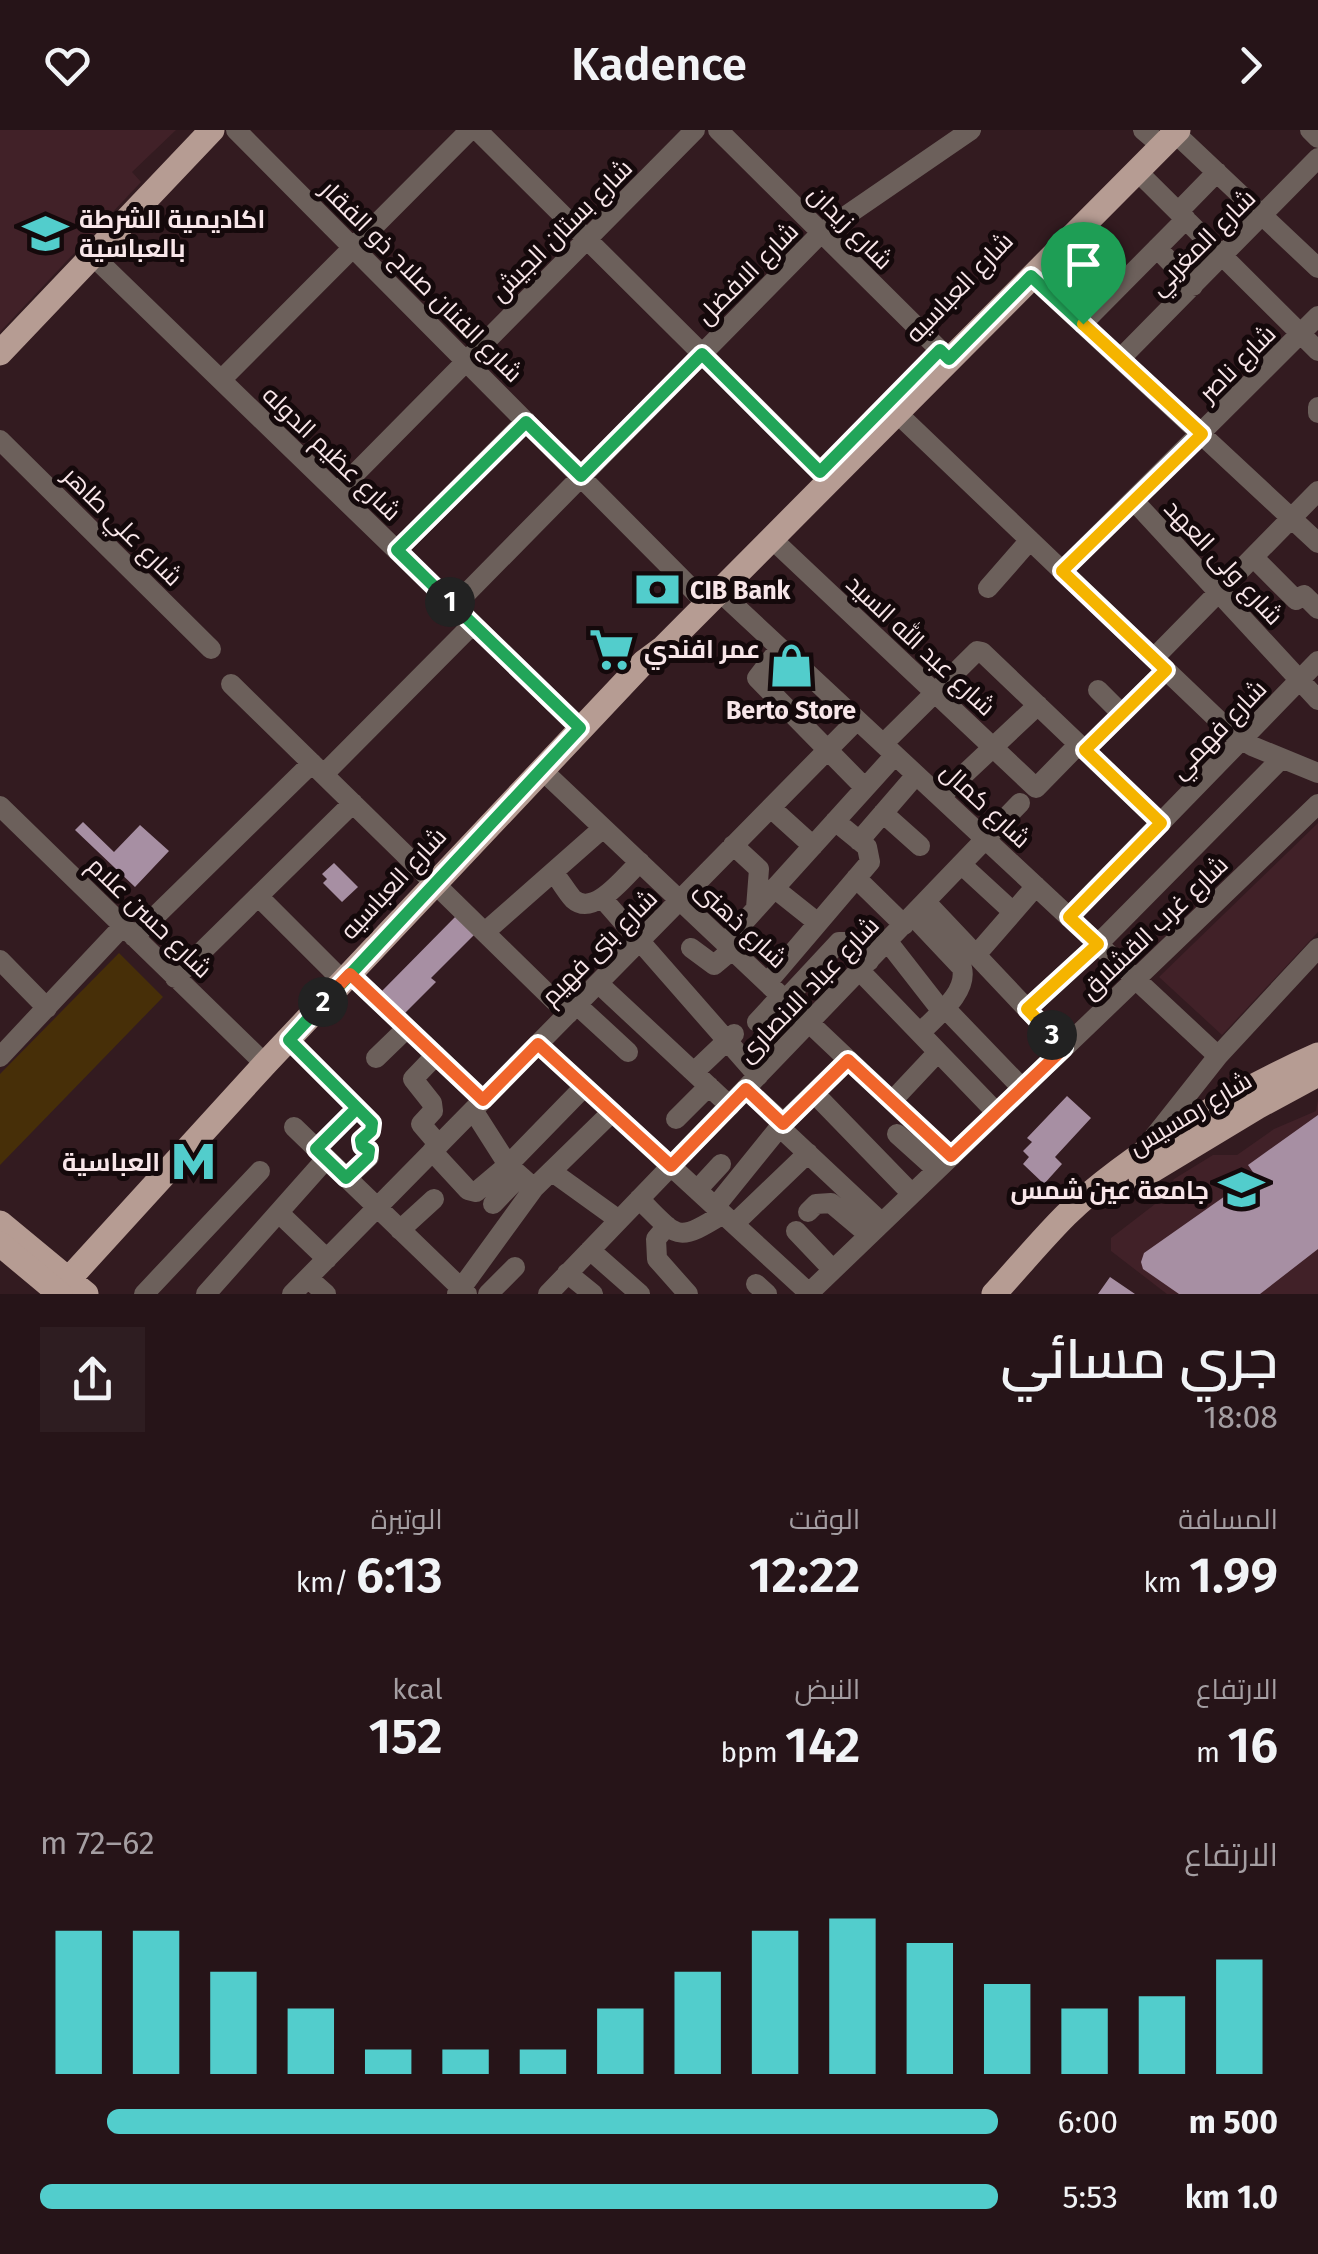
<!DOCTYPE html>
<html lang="ar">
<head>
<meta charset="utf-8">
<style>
  body { margin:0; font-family:"Fira Sans",Cairo,sans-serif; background:#2e1d21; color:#f1f3f6; direction:rtl; height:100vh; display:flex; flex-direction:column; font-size:38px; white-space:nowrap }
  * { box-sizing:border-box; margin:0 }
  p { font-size:32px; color:#a49ea2 }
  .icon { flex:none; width:55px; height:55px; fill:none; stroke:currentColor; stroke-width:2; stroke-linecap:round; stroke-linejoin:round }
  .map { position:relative; height:1164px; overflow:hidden; direction:ltr }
  .details { display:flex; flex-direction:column; background:#261418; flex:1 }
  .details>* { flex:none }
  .pin { position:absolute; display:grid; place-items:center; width:85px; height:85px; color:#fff; margin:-102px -42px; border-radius:50% 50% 50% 0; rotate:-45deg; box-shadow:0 0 10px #0007 }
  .pin .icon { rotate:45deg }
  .km { position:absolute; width:50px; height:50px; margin:-25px; border-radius:50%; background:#222; color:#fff; font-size:28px; line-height:50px; text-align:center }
  .round { display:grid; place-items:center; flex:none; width:105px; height:105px; border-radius:0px; background:#2e1d21 }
  .head { display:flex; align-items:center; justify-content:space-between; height:170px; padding:0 40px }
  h1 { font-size:55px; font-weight:600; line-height:75px }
  .figures { display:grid; grid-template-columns:repeat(3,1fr); gap:15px; height:170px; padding:10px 40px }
  .figures div { display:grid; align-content:center }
  .figures b { font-size:50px; font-weight:600 }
  .figures small { font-size:28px; font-weight:400 }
  .figures p { font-size:28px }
  .chart { height:280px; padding:20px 40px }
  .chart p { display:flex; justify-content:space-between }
  .chart svg { width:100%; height:180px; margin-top:10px; stroke:#52cdcc; stroke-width:6 }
  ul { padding:0 40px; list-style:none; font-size:32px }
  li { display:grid; grid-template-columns:160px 120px 1fr; align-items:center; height:75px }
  li i { height:25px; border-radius:12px; background:#52cdcc }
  header { display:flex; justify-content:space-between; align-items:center; height:130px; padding:0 40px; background:#261418; font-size:45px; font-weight:600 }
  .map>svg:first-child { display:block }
</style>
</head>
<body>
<header><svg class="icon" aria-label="forward" viewBox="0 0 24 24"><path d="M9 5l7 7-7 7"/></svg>Kadence<svg class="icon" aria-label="heart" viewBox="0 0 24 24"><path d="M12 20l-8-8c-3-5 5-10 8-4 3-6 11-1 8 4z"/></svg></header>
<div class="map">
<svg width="1318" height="1164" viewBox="0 0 1318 1164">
  <rect width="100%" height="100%" fill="#331b20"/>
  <!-- built -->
  <path fill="#412128" d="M 0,0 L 176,0 L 132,42 L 141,52 L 0,202 Z
    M 1318,693 L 1318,802 L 1222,905 L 1159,847 Z
    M 1318,969 L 1318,1164 L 1167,1164 L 1111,1121 L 1111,1108 L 1159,1071 L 1174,1049 L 1213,1025 L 1237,1025 L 1274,999 L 1316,981 Z"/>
  <!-- green -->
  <path fill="#472f08" d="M 119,823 L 163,867 L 0,1035 L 0,944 Z"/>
  <!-- building -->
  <path fill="#a78fa3" d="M 83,692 L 114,722 L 140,695 L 169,721 L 135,757 L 75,700 Z
    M 334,733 L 358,757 L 342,772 L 323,753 L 327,749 L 322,744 Z
    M 457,785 L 475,804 L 431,848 L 436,852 L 404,884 L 381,862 Z
    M 1067,966 L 1091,988 L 1055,1027 L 1062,1034 L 1044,1054 L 1023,1034 L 1029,1027 L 1023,1021 L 1032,1012 L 1027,1008 Z
    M 1318,985 L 1318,1119 L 1260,1164 L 1179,1164 L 1143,1139 L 1141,1132 L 1144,1123 L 1255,1045 L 1248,1035 Z
    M 1110,1147 L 1135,1164 L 1098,1164 Z"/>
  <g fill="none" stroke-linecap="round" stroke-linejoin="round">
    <!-- minor -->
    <path stroke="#6c605b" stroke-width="20" d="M 236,0 L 699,466
      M 477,0 L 821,342
      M 718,0 L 949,229
      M 1143,0 L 1162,16
      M 1310,0 L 1318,8
      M 1175,3 L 1318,138
      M 1137,41 L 1318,221
      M 1178,82 L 1217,42
      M 1157,118 L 1193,156
      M 93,126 L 580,598
      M 1031,146 L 1318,413
      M 1083,193 L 1186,89
      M 1120,229 L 1318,28
      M 221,250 L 470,0
      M 1318,277 L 1318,283
      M 898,284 L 1235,606 L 1252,616 L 1318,643
      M 0,310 L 211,519
      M 337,362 L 695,0
      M 1135,372 L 1318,570
      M 772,409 L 1036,658 L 1079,614
      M 397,420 L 526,291
      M 1254,428 L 1296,470 L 1304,465 L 1318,479
      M 1062,441 L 1318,186
      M 988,458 L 1030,410
      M 719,461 L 1218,926
      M 454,476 L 821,103 L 971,0
      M 780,518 L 757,548 L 865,658
      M 1154,528 L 1318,361
      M 231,554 L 568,884
      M 1098,560 L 1122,584
      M 883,614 L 977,521 L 982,522 L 1161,693
      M 1085,620 L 1166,540
      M 541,639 L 951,1027
      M 324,644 L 473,494
      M 940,667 L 1038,575
      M 0,676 L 265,934
      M 771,678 L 813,716
      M 883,683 L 920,716
      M 859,711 L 916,645
      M 733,715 L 759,739 L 756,778
      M 962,735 L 1013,782
      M 553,742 C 560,750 566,761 573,769 C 594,788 625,746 640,732
      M 856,748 L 904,795
      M 774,758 L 818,793
      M 258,766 L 343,851
      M 602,768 L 758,946
      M 926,772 L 1064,918
      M 913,786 L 962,838 C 968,863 936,886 920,903
      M 1069,787 L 1318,531
      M 485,802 L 603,698
      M 134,807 L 312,633
      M 888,812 L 941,880
      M 725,813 L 895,625
      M 691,818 L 714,835 L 732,820
      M 976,825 L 1036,756
      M 0,830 L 47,878
      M 860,841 L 996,982
      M 350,844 L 483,970
      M 175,848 L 353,673
      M 598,853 L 730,976
      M 767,853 L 870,732 L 867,717 L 835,691
      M 785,870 L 839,812 L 849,812 L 869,831
      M 577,875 L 628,922
      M 944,877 L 1022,958
      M 1027,879 L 1098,814 L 1281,629
      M 757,892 L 781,866
      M 289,910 L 372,993 L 371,1001 L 361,1010 L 362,1016 L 369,1020 L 369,1027 L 346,1048
      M 538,914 L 809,1163
      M 436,925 L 413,949 L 432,973 L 433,981 L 421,994 L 439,1015
      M 0,927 L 123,796
      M 376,928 L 407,898
      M 694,942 L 734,904
      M 746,959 L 781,991 L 786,1003 L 882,1093
      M 814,963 L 912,1064
      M 892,971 L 938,922
      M 473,980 L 508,1035 L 534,1058
      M 676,989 L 709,956
      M 294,997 L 467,1164
      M 897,1004 L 937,1040
      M 1146,1017 L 1218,926 L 1318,818
      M 316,1019 L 357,978
      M 432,1021 L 468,1060 L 476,1062 L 508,1035 L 584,957
      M 551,1041 L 619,1090
      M 697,1060 L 721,1034
      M 639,1069 C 678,1107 675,1114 723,1084
      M 493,1074 L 520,1046
      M 715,1077 L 783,993 L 848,930
      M 808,1082 L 816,1074 L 831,1073 L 869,1105
      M 279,1083 L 327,1129
      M 734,1094 L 808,1023
      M 667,1096 L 656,1109 L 657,1129 L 688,1164
      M 400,1100 L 434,1069
      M 796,1101 L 833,1140
      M 590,1120 L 640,1164
      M 567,1143 L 593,1164
      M 308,1148 L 326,1164
      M 756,1154 L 767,1164
      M 144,1164 L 260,1041
      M 206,1164 L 326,1029
      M 292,1164 L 857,590
      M 457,1164 L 534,1058 L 612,982
      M 488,1164 L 515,1137
      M 548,1164 L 1020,673
      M 808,1164 L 1318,674"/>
    <!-- major -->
    <path stroke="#b69c93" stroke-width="25" d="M 0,223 L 212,0
      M 1141,1047 L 1257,977 L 1318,944
      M 0,1093 L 86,1164
      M 64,1164 L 68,1150 L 265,934 L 644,532 L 663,518 L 1178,0
      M 994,1164 C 1018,1138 1041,1110 1066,1085 C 1129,1024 1238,960 1318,925"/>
    <!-- major-bridge -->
    <path stroke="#b69c93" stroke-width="25" d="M 0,1114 L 60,1164"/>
  </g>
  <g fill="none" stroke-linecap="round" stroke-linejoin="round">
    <defs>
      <path id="split-1" d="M 450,472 L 397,420 L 526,292 L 581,346 L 702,224 L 820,342 L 940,220 L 949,229 L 1031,146 L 1083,194"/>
      <path id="split-2" d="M 323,872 L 289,910 L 372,993 L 371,1001 L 361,1010 L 362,1016 L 369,1020 L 368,1027 L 346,1048 L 316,1019 L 357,978 L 289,910 L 580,598 L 450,472"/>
      <path id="split-3" d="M 323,872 L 350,844 L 483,970 L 538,914 L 671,1036 L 746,959 L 783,994 L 848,930 L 951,1026 L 1064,918 L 1052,905"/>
      <path id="split-4" d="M 1052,905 L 1027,879 L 1098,814 L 1069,787 L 1161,693 L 1085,620 L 1166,540 L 1062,441 L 1202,304 L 1083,194"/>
    </defs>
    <!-- split-1 casing -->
    <use href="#split-1" stroke="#fff" stroke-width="20"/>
    <!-- split-2 casing -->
    <use href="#split-2" stroke="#fff" stroke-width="20"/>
    <!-- split-3 casing -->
    <use href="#split-3" stroke="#fff" stroke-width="20"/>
    <!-- split-4 casing -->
    <use href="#split-4" stroke="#fff" stroke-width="20"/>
    <!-- split-1 -->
    <use href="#split-1" stroke="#22a559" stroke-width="12"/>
    <!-- split-2 -->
    <use href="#split-2" stroke="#22a559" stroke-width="12"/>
    <!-- split-3 -->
    <use href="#split-3" stroke="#f0652b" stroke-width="12"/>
    <!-- split-4 -->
    <use href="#split-4" stroke="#f5b400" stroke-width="12"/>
  </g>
  <!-- icons -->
  <defs>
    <symbol id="university-bare" viewBox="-9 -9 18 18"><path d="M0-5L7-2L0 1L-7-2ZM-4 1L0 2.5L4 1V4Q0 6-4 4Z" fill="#52cdcc" stroke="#14090b" stroke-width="2.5" paint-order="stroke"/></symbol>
    <symbol id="bank-bare" viewBox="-9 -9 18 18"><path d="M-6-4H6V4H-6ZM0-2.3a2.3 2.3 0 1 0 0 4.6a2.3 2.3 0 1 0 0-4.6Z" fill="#52cdcc" stroke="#14090b" stroke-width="2.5" paint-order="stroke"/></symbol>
    <symbol id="supermarket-bare" viewBox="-9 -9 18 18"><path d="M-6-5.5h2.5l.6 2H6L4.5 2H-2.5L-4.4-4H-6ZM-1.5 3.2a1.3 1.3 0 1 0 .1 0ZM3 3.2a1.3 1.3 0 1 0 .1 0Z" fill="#52cdcc" stroke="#14090b" stroke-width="2.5" paint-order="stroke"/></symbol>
    <symbol id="shop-bare" viewBox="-9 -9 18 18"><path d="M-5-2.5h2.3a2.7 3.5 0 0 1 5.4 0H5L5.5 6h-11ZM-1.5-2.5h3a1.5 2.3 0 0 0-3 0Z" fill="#52cdcc" stroke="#14090b" stroke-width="2.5" paint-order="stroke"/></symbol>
    <symbol id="metro-bare" viewBox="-9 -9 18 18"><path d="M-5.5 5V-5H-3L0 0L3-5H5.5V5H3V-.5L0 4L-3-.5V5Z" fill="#52cdcc" stroke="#14090b" stroke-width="2.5" paint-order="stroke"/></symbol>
  </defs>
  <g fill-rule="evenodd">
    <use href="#university-bare" x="14" y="72" width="63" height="63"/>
    <use href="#bank-bare" x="626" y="428" width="63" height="63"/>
    <use href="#supermarket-bare" x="580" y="488" width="63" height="63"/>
    <use href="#shop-bare" x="760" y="504" width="63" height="63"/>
    <use href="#metro-bare" x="162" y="1000" width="63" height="63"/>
    <use href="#university-bare" x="1210" y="1028" width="63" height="63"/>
  </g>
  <g text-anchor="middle" stroke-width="10" stroke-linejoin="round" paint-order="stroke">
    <!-- poi labels -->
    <g font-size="25" font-weight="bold" fill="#f8e6e9" stroke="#14090b" text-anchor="start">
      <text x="79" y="98">اكاديمية الشرطة<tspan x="79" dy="29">بالعباسية</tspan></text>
      <text x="690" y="469">CIB Bank</text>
      <text x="644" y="528">عمر افندي</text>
      <text x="791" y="589" text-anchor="middle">Berto Store</text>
      <text x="160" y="1041" text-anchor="end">العباسية</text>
      <text x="1209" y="1069" text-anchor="end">جامعة عين شمس</text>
    </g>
    <!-- street labels -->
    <g font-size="25" fill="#f8e6e9" stroke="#14090b">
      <text transform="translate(851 97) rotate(45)" y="9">شارع زيدان</text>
      <text transform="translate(561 100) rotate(-45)" y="9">شارع بستان الجيش</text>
      <text transform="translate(1202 112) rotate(-45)" y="9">شارع المغربي</text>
      <text transform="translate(747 143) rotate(-45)" y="9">شارع الافضل</text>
      <text transform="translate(422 151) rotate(45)" y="9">شارع الفنان صلاح ذو الفقار</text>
      <text transform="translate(959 157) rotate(-46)" y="9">شارع العباسيه</text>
      <text transform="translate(1237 233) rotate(-45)" y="9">شارع ناصر</text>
      <text transform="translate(332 323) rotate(44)" y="9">شارع عظيم الدوله</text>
      <text transform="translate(123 396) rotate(45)" y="9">شارع علي طاهر</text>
      <text transform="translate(1224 432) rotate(47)" y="9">شارع ولى العهد</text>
      <text transform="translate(921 515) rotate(43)" y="9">شارع عبد الله السيد</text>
      <text transform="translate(1218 599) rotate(-46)" y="9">شارع فهمي</text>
      <text transform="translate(986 675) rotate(43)" y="9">شارع كمال</text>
      <text transform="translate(393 753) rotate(-47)" y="9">شارع العباسيه</text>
      <text transform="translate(150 787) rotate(44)" y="9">شارع حسن علام</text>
      <text transform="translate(741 794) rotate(43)" y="9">شارع ذهنى</text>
      <text transform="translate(1154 797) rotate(-44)" y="9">شارع غرب القشلاق</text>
      <text transform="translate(599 817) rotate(-45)" y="9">شارع بنى فهيم</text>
      <text transform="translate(808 859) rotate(-46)" y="9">شارع عباد الانصارى</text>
      <text transform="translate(1190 983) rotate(-31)" y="9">شارع رمسيس</text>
    </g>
  </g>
</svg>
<div class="pin" style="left:1083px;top:194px;background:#1e9e55"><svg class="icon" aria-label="arrive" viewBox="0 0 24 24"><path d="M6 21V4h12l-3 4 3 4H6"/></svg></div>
<b class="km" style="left:450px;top:472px">1</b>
<b class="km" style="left:323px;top:872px">2</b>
<b class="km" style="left:1052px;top:905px">3</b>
</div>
<section class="details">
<div class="head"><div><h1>جري مسائي</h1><p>18:08</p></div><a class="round"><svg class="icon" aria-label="share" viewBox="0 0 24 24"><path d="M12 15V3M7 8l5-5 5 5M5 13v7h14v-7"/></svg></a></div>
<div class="figures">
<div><p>المسافة</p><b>1.99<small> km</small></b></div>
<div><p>الوقت</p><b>12:22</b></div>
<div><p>الوتيرة</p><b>6:13<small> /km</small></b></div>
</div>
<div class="figures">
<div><p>الارتفاع</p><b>16<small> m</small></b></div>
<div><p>النبض</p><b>142<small> bpm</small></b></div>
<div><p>kcal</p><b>152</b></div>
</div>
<div class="chart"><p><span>الارتفاع</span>62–72 m</p>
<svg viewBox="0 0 160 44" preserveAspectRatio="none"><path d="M5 44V9M15 44V9M25 44V19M35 44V28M45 44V38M55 44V38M65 44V38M75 44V28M85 44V19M95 44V9M105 44V6M115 44V12M125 44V22M135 44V28M145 44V25M155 44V16"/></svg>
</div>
<ul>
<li><b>500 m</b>6:00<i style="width:93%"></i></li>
<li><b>1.0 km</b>5:53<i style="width:100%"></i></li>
</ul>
</section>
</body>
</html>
